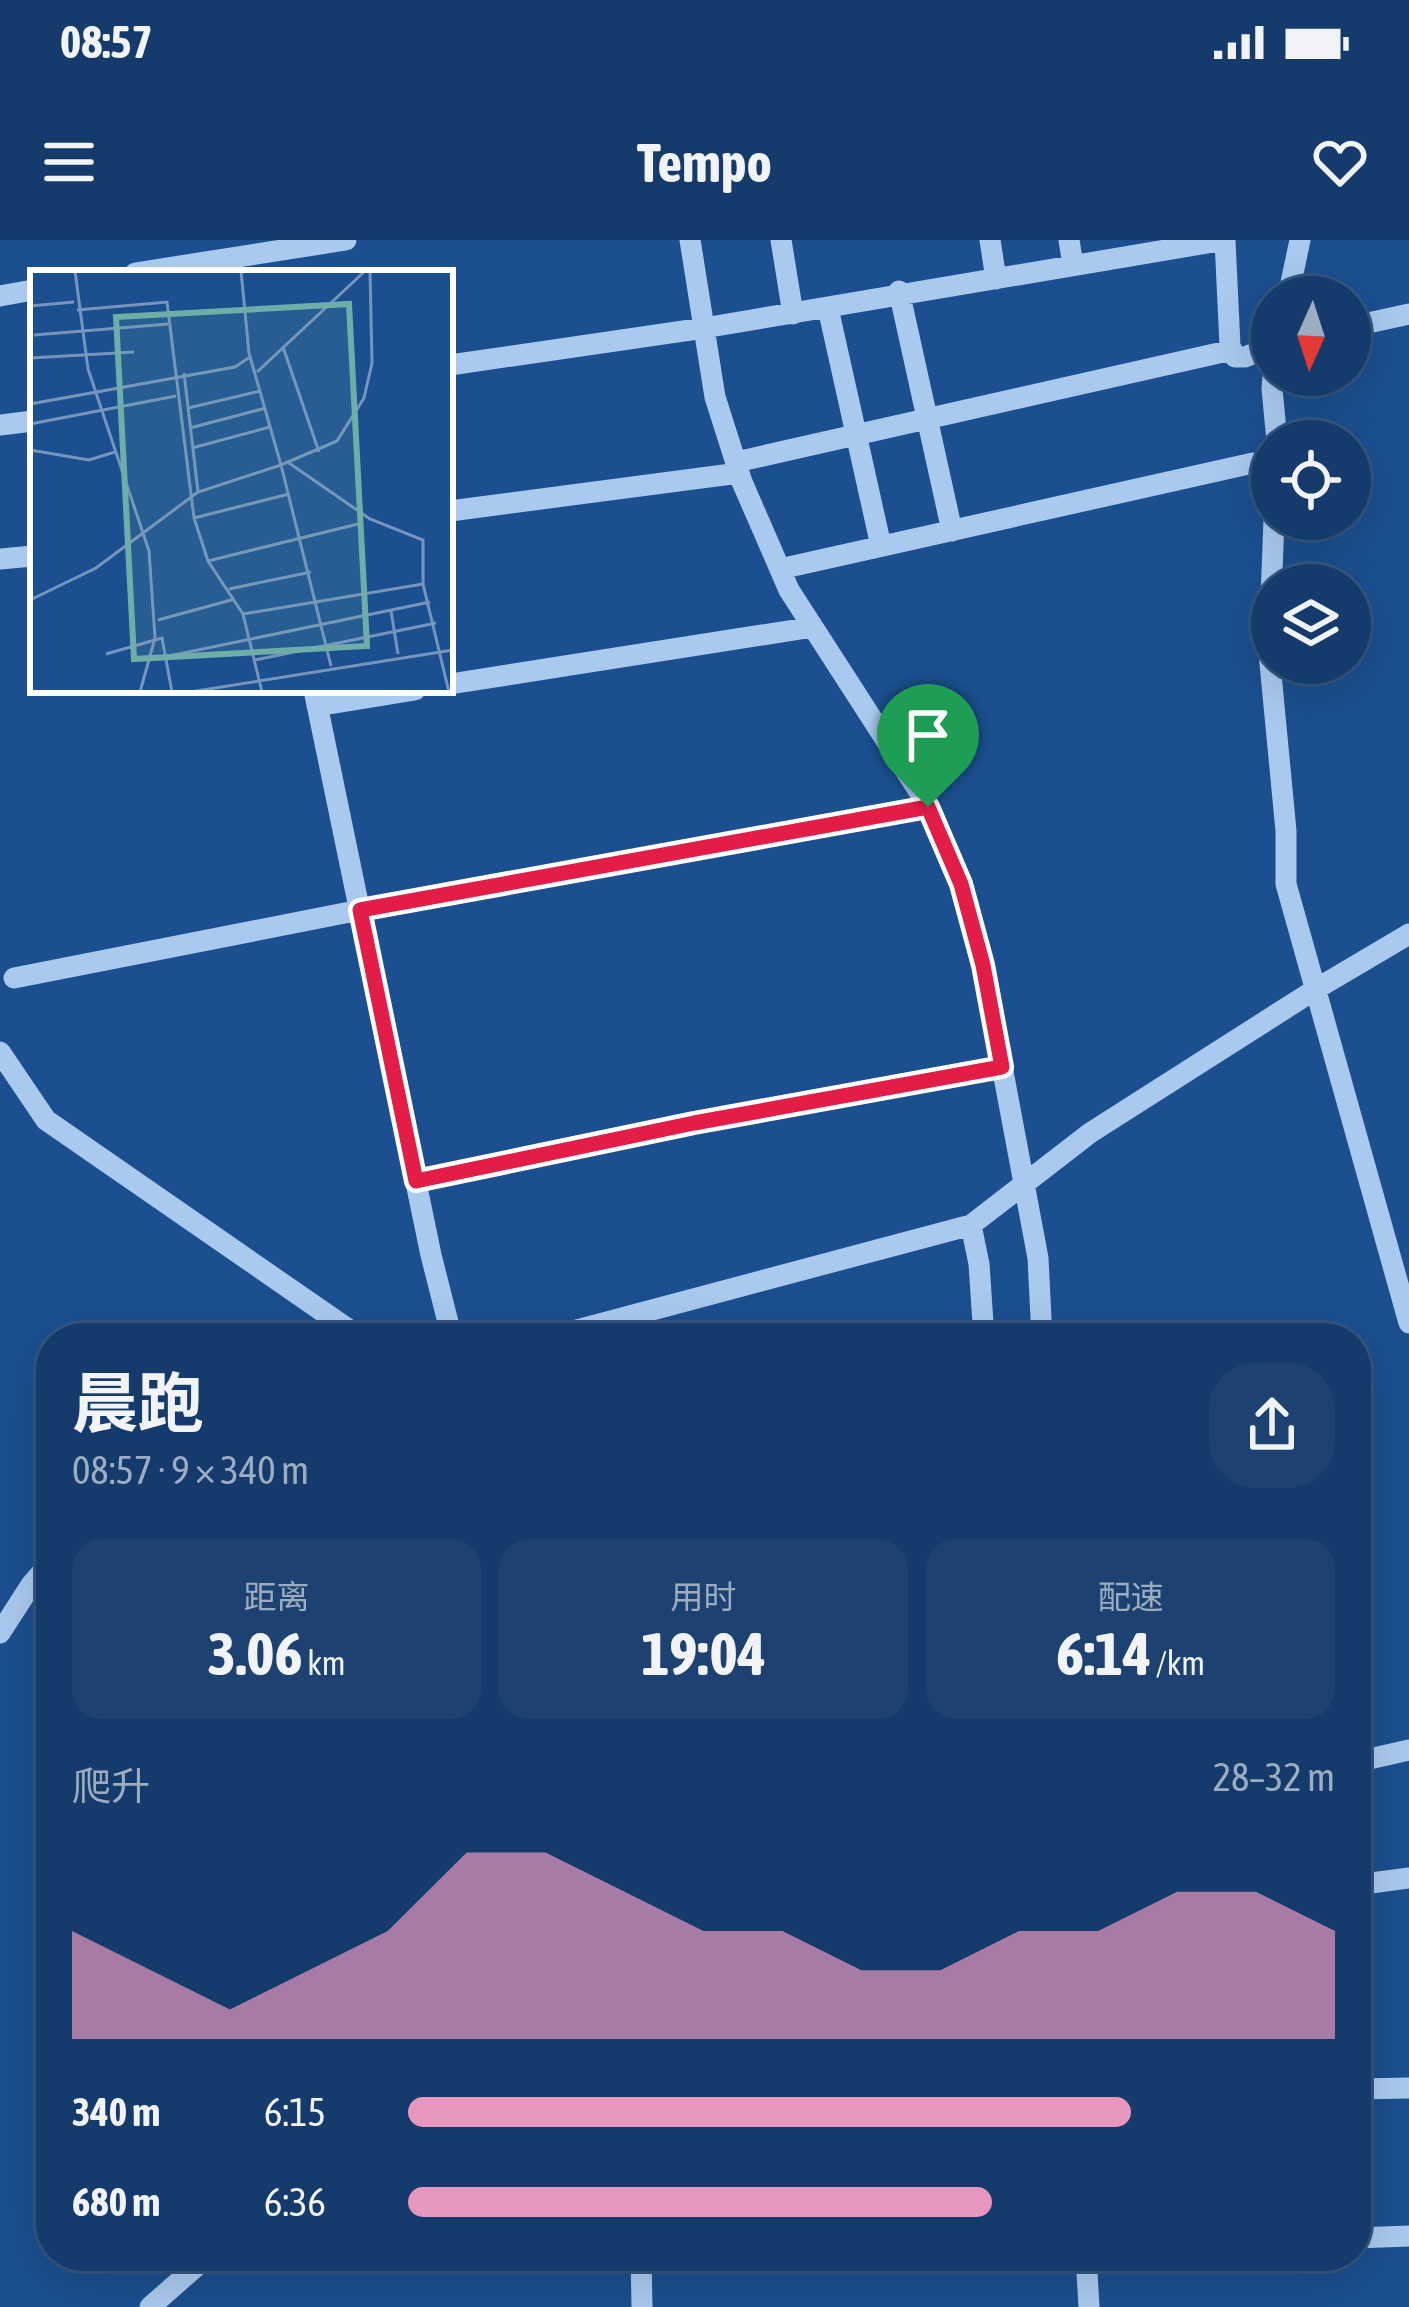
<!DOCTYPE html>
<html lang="zh">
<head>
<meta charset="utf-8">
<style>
  body { margin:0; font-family:"Asap Condensed","Noto Sans SC",sans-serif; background:#1d4271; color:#f1f3f6; height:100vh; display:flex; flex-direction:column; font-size:45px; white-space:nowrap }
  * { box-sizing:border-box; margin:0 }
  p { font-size:39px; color:#9dadc1 }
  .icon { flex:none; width:66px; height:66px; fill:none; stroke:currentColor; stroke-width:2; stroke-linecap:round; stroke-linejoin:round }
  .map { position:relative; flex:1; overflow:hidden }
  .panel { position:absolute; left:36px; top:1083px; width:1335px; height:948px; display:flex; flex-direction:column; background:#143b6b; border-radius:48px; box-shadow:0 12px 48px #0002,0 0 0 3px #33557e }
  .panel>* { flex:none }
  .needle { width:78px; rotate:183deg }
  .tools { position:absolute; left:1251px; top:36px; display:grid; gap:24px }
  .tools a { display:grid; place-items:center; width:120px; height:120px; border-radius:50%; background:#143b6b; box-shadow:0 12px 48px #0002,0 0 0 3px #33557e; font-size:60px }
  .pin { position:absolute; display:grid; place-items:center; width:102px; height:102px; color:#fff; margin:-123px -51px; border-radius:50% 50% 50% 0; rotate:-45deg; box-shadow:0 0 12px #0007 }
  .pin .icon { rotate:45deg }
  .round { display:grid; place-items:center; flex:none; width:126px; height:126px; border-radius:48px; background:#1d4271 }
  .headline { display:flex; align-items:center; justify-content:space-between; height:204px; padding:0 36px }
  h1 { font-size:66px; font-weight:700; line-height:90px }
  .figures { display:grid; grid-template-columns:repeat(3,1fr); gap:18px; height:204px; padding:12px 36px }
  .figures div { display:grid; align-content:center; border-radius:30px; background:#1d4271; text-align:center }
  .figures b { font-size:60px; font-weight:700 }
  .figures small { font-size:33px; font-weight:400 }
  .figures p { font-size:33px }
  .chart { height:336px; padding:24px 36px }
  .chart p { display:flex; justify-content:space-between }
  .chart svg { width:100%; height:216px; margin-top:12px; fill:#e797bd; opacity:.7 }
  ul { padding:0 36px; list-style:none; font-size:39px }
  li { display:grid; grid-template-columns:192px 144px 1fr; align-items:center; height:90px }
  li i { height:30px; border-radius:15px; background:#e797bd }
  .status { display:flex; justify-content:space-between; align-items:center; height:84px; padding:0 60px; background:#143b6b; direction:ltr }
  .status svg { height:33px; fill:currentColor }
  header { display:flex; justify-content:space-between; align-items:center; height:156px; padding:0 36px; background:#143b6b; font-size:54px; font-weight:700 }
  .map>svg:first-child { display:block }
</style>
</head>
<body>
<div class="status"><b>08:57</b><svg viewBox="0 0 49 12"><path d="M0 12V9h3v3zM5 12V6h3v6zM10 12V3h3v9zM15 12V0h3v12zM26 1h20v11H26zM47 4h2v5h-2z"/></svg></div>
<header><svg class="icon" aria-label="menu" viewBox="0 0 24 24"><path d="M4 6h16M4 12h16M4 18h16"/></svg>Tempo<svg class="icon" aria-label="heart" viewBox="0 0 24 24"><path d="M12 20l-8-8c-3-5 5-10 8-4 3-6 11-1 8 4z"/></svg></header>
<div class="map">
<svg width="1409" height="2067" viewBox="0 0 1409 2067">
  <rect width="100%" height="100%" fill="#1b4f8f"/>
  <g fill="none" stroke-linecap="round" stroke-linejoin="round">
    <!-- minor -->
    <path stroke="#a9c9ee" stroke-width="21" d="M 690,0 L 715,157 L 742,242 L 789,350 L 929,567 L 961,644 L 983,725 L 1038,1018 L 1042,1098
      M 781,0 L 793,74
      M 990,0 L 996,39
      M 1069,0 L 1073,25
      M 1225,0 L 1230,106 L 1235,117 L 1245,117 L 1272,106
      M 135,33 L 346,0
      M 899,51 L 952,291
      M 0,56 L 33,50
      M 1288,57 L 1300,0
      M 828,68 L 881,306
      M 1350,87 L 1409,74
      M 450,125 L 704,88 L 1225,0
      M 1273,135 L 1272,149 L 1277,201
      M 0,185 L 33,181
      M 736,222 L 1232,110
      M 450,271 L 739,233
      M 1274,279 L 1269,413 L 1286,591 L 1286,644 L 1409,1083
      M 0,319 L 33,316
      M 780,329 L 1253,223
      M 450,444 L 813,387
      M 314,450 L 431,1015 L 452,1098
      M 317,466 L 415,450
      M 14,738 L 360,670 L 929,567
      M 0,812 L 46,880 L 361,1098
      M 416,941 L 694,883 L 1002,827
      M 971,985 L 979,1024 L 984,1098
      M 547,1098 L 971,985 L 1090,893 L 1316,749 L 1409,694
      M 0,1393 L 31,1345 L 51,1322
      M 1356,1522 L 1409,1510
      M 1356,1645 L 1409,1638
      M 1356,1849 L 1409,1848
      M 1356,1998 L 1409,1996
      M 641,2016 L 642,2067
      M 1086,2016 L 1089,2067
      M 150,2067 L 208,2016"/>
  </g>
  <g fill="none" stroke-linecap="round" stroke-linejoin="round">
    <defs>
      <path id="route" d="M 928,567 L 961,644 L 983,725 L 1002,827 L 694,883 L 416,941 L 360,670 Z"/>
    </defs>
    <!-- route casing -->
    <use href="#route" stroke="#fff" stroke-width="24"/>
    <!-- route -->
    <use href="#route" stroke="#e11d48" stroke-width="15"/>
  </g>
  <!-- overview -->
  <g transform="translate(30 30)">
    <rect width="423" height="423" fill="#1b4f8f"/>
    <path fill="none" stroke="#7695bc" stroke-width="3" d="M 45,1 L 58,99 L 119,281 L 125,368 L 110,422M 0,36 L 44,32M 47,40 L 137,32 L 164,248 L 178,291 L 213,344 L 232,422M 4,65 L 138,54M 253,77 L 289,182M 0,88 L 104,82M 227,102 L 335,1M 154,103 L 168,222M 0,134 L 205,97 L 220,87M 158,138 L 230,121M 0,154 L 146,126M 160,158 L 236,138M 162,178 L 240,157M 0,180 L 59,190 L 85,182M 259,193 L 340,249 L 393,270 L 393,314 L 419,422M 164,248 L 259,224M 178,291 L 328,254M 199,319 L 281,302M 0,330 L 66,298 L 168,222 L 251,195 L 219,83 L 211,1M 361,341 L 368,384M 213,344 L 393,314M 128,350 L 205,329M 76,384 L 132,368 L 142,422M 134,387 L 400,332M 225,390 L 406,353M 301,396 L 251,195 L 307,171 L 334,128 L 342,93 L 340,1M 160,422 L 423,380"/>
    <path fill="#6fada8" fill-opacity="0.15" stroke="#6fada8" stroke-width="6" d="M 319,34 L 337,376 L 104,389 L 86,47 Z"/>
    <rect width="423" height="423" fill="none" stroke="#fff" stroke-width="6"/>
  </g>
</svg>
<div class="tools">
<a><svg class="needle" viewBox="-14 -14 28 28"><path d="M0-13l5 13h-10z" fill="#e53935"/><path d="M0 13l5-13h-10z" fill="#9dadc1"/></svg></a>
<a><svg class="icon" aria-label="locate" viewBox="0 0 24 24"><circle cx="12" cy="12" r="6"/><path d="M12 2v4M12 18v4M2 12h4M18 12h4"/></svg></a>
<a><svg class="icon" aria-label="layers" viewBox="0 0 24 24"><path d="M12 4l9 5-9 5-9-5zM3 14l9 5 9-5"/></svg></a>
</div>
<div class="pin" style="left:928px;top:567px;background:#1e9e55"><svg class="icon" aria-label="arrive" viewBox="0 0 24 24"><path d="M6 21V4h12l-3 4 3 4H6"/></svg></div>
<section class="panel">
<div class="headline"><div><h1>晨跑</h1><p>08:57 · 9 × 340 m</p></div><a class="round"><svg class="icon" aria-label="share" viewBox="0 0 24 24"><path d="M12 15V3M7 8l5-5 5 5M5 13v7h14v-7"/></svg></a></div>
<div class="figures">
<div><p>距离</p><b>3.06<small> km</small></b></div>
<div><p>用时</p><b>19:04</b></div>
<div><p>配速</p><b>6:14<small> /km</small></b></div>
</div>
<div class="chart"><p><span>爬升</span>28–32 m</p>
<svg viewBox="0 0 160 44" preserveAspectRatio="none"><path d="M0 44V22L10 30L20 38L30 30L40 22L50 6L60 6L70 14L80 22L90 22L100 30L110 30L120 22L130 22L140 14L150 14L160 22V44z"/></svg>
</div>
<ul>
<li><b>340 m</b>6:15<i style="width:78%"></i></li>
<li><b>680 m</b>6:36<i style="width:63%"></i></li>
</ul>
</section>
</div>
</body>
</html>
